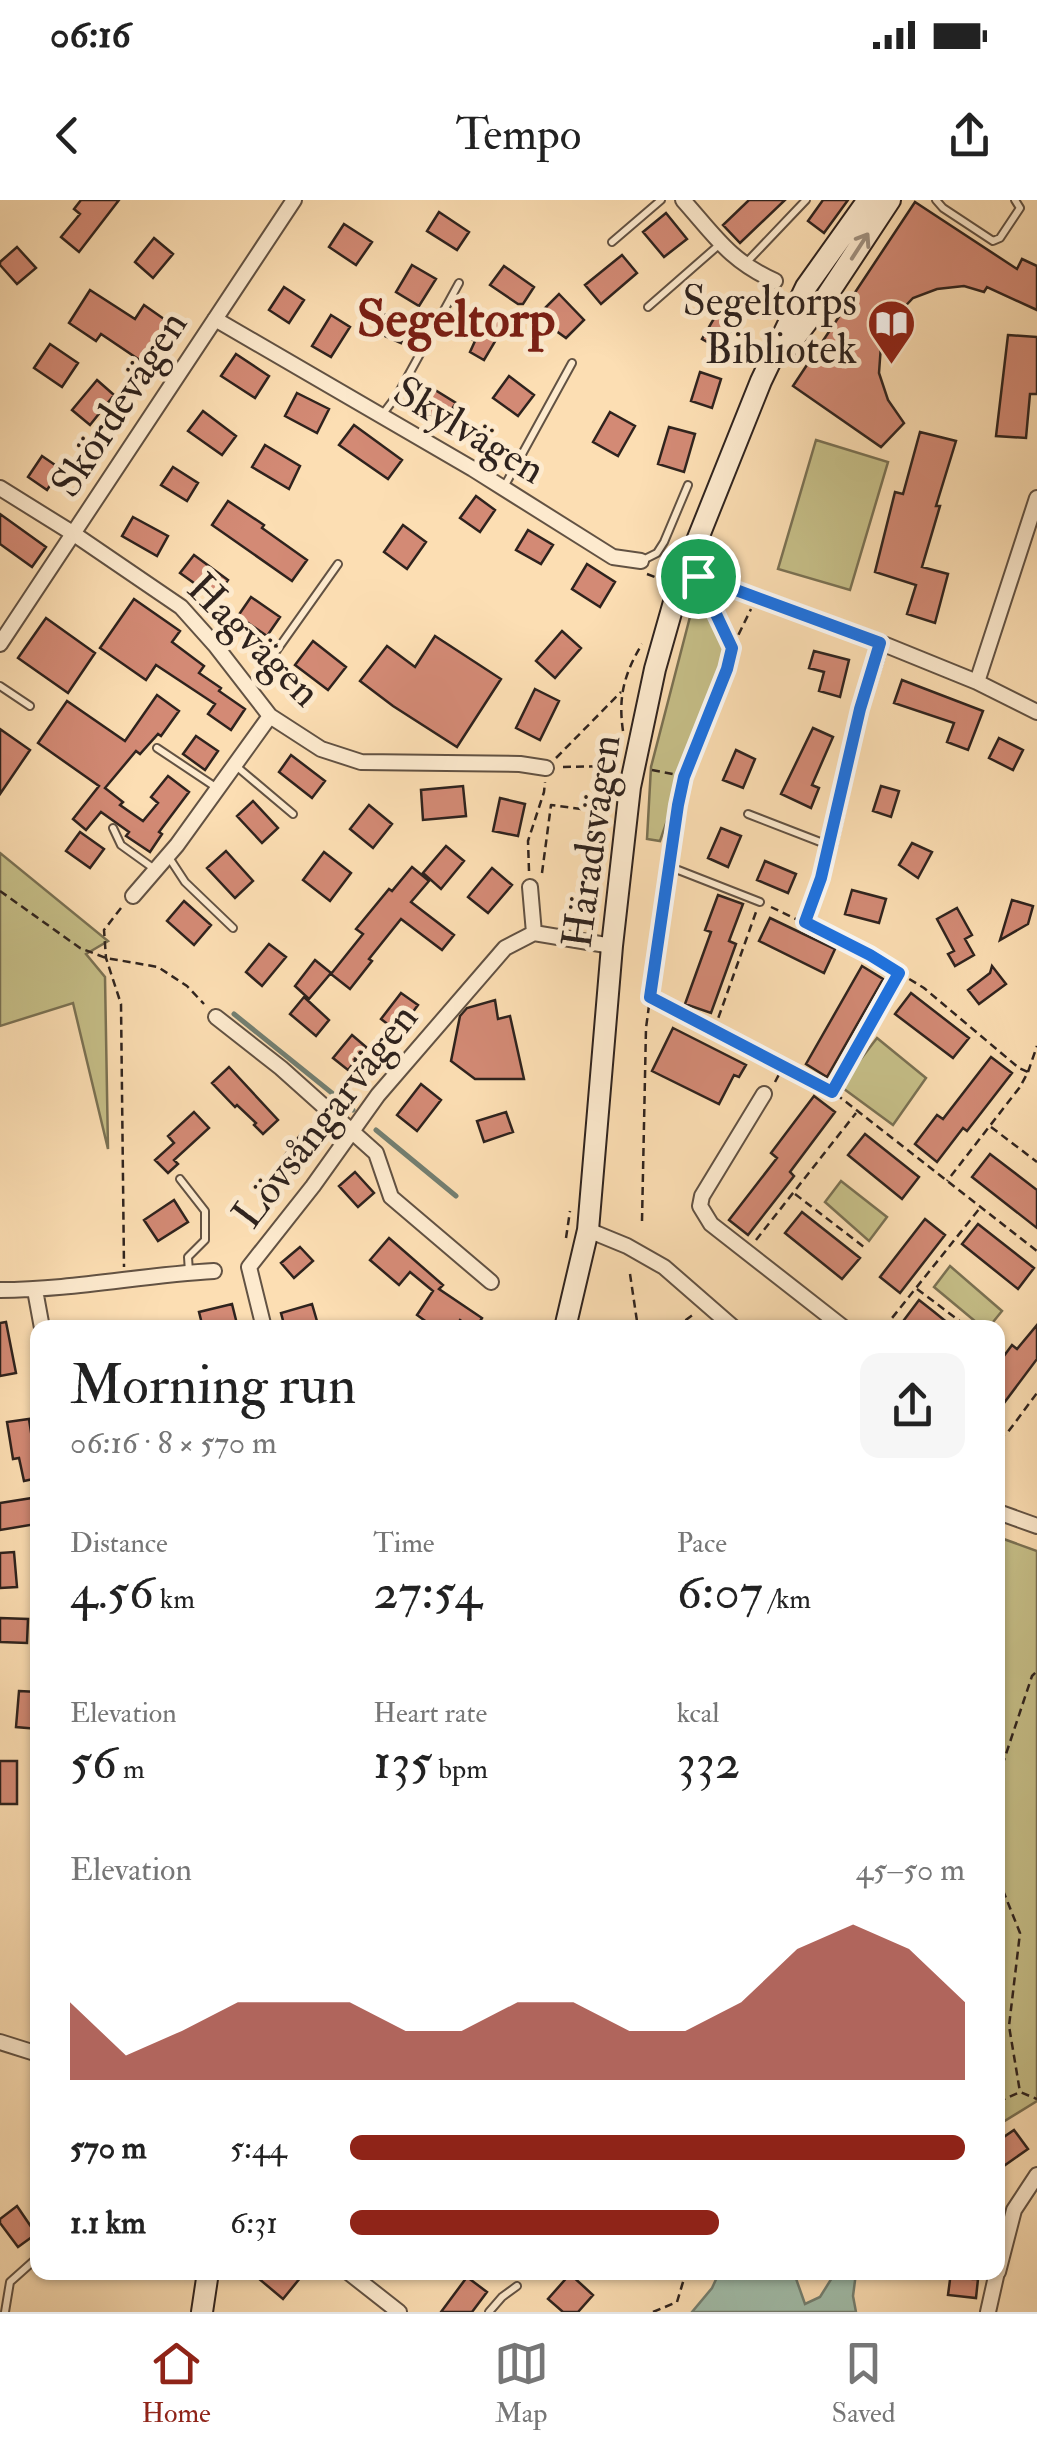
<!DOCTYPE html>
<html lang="en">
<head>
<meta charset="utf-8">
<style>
  body { margin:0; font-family:"IM FELL Double Pica",serif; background:#f6f6f6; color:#222; height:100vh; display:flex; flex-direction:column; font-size:38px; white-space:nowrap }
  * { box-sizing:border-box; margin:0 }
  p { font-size:32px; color:#767676 }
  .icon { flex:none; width:55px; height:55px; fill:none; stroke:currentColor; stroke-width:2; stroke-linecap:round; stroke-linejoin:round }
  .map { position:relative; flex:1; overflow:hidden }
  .sheet { position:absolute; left:30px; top:1120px; width:975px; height:960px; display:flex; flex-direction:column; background:#fff; border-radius:20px; box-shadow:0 2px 8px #0004 }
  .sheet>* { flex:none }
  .pin { position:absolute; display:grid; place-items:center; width:85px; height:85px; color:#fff; margin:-42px; border:5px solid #fff; border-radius:50%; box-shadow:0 2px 10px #0007 }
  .round { display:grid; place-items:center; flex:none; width:105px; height:105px; border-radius:20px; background:#f6f6f6 }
  .summary { display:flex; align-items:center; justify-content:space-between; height:170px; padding:0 40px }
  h1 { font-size:55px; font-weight:600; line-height:75px }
  .figures { display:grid; grid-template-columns:repeat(3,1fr); gap:15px; height:170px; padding:10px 40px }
  .figures div { display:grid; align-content:center }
  .figures b { font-size:50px; font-weight:600 }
  .figures small { font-size:28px; font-weight:400 }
  .figures p { font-size:28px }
  .chart { height:280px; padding:20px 40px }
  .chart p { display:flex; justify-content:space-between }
  .chart svg { width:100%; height:180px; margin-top:10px; fill:#8f2418; opacity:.7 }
  ul { padding:0 40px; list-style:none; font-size:32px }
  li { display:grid; grid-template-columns:160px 120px 1fr; align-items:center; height:75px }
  li i { height:25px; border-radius:12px; background:#8f2418 }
  .status { display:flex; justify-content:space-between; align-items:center; height:70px; padding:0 50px; background:#fff; direction:ltr }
  .status svg { height:28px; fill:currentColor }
  header { display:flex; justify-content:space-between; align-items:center; height:130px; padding:0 40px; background:#fff; font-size:45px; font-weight:600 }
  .dock { display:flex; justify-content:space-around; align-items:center; height:140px; border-top:2px solid #e0e0e0; background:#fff; font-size:28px; color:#767676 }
  .dock a { display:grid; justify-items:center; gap:5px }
  .dock .active { color:#8f2418 }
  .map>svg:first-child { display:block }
</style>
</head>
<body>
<div class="status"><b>06:16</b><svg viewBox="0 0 49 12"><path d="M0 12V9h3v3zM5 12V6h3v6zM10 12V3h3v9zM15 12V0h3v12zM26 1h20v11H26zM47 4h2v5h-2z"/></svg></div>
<header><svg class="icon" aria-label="back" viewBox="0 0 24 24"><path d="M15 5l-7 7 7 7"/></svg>Tempo<svg class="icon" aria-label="share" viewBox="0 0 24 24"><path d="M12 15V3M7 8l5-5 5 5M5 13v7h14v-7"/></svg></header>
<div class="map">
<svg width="1037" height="2112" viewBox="0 0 1037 2112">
  <rect width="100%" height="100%" fill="#fcdeb3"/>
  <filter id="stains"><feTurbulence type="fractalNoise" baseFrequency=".002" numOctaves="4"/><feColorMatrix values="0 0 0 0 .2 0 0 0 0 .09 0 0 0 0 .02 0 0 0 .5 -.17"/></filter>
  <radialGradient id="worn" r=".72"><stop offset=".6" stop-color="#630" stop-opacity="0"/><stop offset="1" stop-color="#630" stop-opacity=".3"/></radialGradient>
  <!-- green -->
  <path fill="#c6bf88" stroke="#7a7153" stroke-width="2.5" d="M 816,240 L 888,262 L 850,390 L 778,369 Z
    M 703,397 L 727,448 L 660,641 L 647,639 L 651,567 L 691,413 Z
    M 0,653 L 108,741 L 86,754 L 105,777 L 108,949 L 73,803 L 0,826 Z
    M 877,838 L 926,878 L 893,925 L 840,886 Z
    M 841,981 L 887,1017 L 869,1041 L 825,1002 Z
    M 950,1066 L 1002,1111 L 989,1127 L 982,1127 L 934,1087 Z
    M 998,1337 L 1037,1351 L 1037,1901 L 998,1925 Z"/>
  <!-- water -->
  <path fill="#a0bca9" stroke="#737f71" stroke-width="2.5" d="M 719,2073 L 794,2073 L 805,2104 L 820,2097 L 835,2073 L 856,2073 L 853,2096 L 856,2112 L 692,2112 L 712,2088 Z"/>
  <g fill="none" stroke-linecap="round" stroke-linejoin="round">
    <!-- stream -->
    <path stroke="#737f71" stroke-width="5" d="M 234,814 L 353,910
      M 376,930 L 456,996"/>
  </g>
  <!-- building -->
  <path fill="#d38a75" stroke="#2f231e" stroke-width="2.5" d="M 81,0 L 119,0 L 79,52 L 61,37 L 80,14 L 74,9 Z
    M 749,0 L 785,0 L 740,43 L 723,25 Z
    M 823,0 L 848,0 L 824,33 L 808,21 Z
    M 915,2 L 1017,69 L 1022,59 L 1037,66 L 1037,110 L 987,87 L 984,92 L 964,86 L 937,89 L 913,98 L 894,118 L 881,145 L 879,173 L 888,200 L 904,223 L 881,247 L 793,186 Z
    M 439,12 L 469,32 L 457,50 L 427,31 Z
    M 666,13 L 687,39 L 664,57 L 643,32 Z
    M 344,24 L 372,42 L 356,65 L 329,47 Z
    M 154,38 L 173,54 L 153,78 L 135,62 Z
    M 17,47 L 36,68 L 17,84 L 0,65 L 0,62 Z
    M 622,55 L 637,73 L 601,104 L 585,85 Z
    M 412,65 L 436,79 L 419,106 L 396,92 Z
    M 504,66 L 534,87 L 523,104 L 518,104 L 490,85 Z
    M 284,87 L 304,100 L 289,123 L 269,110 Z
    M 90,90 L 135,119 L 144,105 L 174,126 L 147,165 L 101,134 L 96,141 L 69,123 Z
    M 559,94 L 584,120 L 566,138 L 548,125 L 555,118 L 545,108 Z
    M 489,113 L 506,123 L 484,160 L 470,152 L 475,141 L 473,140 Z
    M 384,114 L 409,125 L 401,143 L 376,132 Z
    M 331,115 L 350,127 L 331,157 L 312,146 Z
    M 716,115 L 734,126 L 720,149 L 702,139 Z
    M 1008,135 L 1037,137 L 1037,194 L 1030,194 L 1026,238 L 996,236 Z
    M 50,144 L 78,163 L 62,187 L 34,168 Z
    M 236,154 L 269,176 L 255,198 L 221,176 Z
    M 700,172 L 721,179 L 712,208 L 691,201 Z
    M 509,176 L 534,195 L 518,216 L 493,198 Z
    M 97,180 L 114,195 L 90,225 L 72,210 Z
    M 427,185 L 456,203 L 442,224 L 414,206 Z
    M 297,193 L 329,209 L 317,233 L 285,216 Z
    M 203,211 L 236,236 L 222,255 L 188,231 Z
    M 610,212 L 635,226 L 618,256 L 593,242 Z
    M 354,225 L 402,260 L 388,279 L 339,245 Z
    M 669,227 L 695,234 L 684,272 L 658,264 Z
    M 920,232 L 956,241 L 936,306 L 940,306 L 922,367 L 948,374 L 935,423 L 907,414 L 916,385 L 875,372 L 895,292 L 903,294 Z
    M 265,245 L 300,266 L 289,289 L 252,267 Z
    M 42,256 L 61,269 L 47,290 L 28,277 Z
    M 173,267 L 198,283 L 187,301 L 161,285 Z
    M 476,296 L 495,310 L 480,332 L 460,318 Z
    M 228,301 L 264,325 L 262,328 L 307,360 L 292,381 L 212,325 Z
    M 0,314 L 46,347 L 32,367 L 0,344 Z
    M 133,317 L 168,336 L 157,356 L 122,336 Z
    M 403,325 L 426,342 L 407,369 L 384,352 Z
    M 528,330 L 553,345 L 541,364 L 516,350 Z
    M 194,355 L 228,380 L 215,398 L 180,373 Z
    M 587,364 L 615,382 L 600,407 L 572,389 Z
    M 251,397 L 280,417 L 267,436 L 238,416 Z
    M 134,399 L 180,431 L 172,442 L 204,466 L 199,473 L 221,488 L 219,491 L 245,509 L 231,530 L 208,514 L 215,504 L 156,465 L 146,480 L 100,448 Z
    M 46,418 L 95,453 L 68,493 L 18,458 Z
    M 562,431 L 581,448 L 555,478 L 536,461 Z
    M 435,436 L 501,479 L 457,547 L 393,506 L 360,481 L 387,446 L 415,467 Z
    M 313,441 L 346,467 L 328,490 L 295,465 Z
    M 814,451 L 849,460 L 840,497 L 819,491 L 824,472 L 809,468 Z
    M 902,480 L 983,511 L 968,550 L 947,542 L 954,523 L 894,503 Z
    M 535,489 L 559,501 L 540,540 L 516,528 Z
    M 157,495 L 179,511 L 161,536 L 158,534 L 140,554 L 136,551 L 105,588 L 123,602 L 120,605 L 143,621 L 158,603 L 151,597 L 168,576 L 189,592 L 159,632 L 162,634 L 150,652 L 126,636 L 129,632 L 101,612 L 86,630 L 73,619 L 99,586 L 38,543 L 67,501 L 125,541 Z
    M 813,528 L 833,537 L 812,585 L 819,588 L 811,608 L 781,594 Z
    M 0,529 L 30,550 L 0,594 Z
    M 196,536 L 218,551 L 205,570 L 183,554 Z
    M 999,538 L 1023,550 L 1013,570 L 989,558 Z
    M 736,550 L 755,559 L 743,588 L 723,580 Z
    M 291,555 L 325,581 L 312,598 L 279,572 Z
    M 463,586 L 466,616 L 423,620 L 421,590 Z
    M 881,586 L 899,591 L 891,617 L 873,611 Z
    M 500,598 L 525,604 L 518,636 L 493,631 Z
    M 253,601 L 278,628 L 262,643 L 237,616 Z
    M 369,605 L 392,624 L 373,648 L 350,629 Z
    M 721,628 L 741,636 L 728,667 L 708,658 Z
    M 80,632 L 104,649 L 90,668 L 66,651 Z
    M 912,643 L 932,652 L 918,678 L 899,665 Z
    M 446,646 L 464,661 L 441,689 L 423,673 Z
    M 226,651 L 253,681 L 235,698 L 207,668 Z
    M 324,652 L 351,673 L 330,701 L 303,680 Z
    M 765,661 L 796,674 L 788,693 L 757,680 Z
    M 412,667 L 429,681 L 411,702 L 454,735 L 442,750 L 401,719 L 369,759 L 372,761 L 350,789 L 331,774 L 363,734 L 356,729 L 389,689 L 392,691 Z
    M 492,668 L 512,685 L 488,713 L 468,697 Z
    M 852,690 L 886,699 L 879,723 L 845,714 Z
    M 718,695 L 743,704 L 729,741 L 736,744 L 711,813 L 685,804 L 711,732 L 705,730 Z
    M 1012,700 L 1033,706 L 1028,724 L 1000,740 Z
    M 184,701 L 211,725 L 194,745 L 167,721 Z
    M 957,708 L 972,735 L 965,739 L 974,755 L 955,766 L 948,754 L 954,751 L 937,719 Z
    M 770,718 L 835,749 L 824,773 L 759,741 Z
    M 269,744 L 286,757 L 262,786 L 246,772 Z
    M 315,760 L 331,773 L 309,799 L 295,786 Z
    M 862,766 L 883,779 L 827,877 L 806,864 Z
    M 992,766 L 1006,784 L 979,804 L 968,790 L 990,773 Z
    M 401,793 L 418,805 L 398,832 L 381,819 Z
    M 911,793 L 969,838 L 953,858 L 895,814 Z
    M 304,797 L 329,820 L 316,836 L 290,814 Z
    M 495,800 L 498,819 L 510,816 L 524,879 L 475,879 L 451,861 L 460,816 L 467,808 Z
    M 673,828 L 746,865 L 739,877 L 734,875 L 719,904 L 652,871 Z
    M 352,835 L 366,847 L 348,870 L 333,858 Z
    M 991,857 L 1012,873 L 967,931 L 963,928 L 937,962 L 915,944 L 937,915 L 943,919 Z
    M 229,867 L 278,920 L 263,934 L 254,925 L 256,923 L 237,905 L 235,907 L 212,883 Z
    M 421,884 L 441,900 L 417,931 L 397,915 Z
    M 814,896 L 835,912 L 790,972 L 794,976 L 748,1035 L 729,1020 L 777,958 L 771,953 Z
    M 194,912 L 209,928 L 174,960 L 178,964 L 168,973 L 155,960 L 174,943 L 168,936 Z
    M 506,912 L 513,932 L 484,942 L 477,921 Z
    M 301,934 L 318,947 L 298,973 L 281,960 Z
    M 865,934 L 919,977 L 902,999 L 848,955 Z
    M 990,954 L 1037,990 L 1037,1028 L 972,977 Z
    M 355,972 L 374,993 L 358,1007 L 339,986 Z
    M 174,1000 L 188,1022 L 158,1041 L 144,1020 Z
    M 802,1012 L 860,1058 L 842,1079 L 785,1033 Z
    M 925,1019 L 945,1035 L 900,1093 L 880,1077 Z
    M 978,1024 L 1034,1068 L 1018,1089 L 962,1044 Z
    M 389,1038 L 443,1085 L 439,1089 L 482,1118 L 476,1128 L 471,1128 L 460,1120 L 455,1128 L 435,1128 L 417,1115 L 433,1091 L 410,1072 L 399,1085 L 370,1060 Z
    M 300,1047 L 313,1061 L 294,1078 L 281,1063 Z
    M 919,1100 L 933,1111 L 954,1128 L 898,1128 Z
    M 232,1104 L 238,1128 L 203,1128 L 199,1112 Z
    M 312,1104 L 319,1128 L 285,1128 L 281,1113 Z
    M 6,1122 L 16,1173 L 0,1176 L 0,1123 Z
    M 1037,1125 L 1037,1159 L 998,1211 L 998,1164 L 1012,1145 L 1017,1149 Z
    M 29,1219 L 38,1278 L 24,1281 L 19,1258 L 13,1259 L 7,1222 Z
    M 32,1298 L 36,1324 L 0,1330 L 0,1303 Z
    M 14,1352 L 17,1387 L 0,1388 L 0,1353 Z
    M 0,1418 L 28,1419 L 27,1443 L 0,1442 Z
    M 19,1491 L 38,1492 L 38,1529 L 16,1527 Z
    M 0,1561 L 17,1561 L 17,1604 L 0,1604 Z
    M 1014,1930 L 1028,1949 L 998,1970 L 998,1941 Z
    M 17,2006 L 36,2034 L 18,2047 L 0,2023 L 0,2019 Z
    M 251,2072 L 305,2072 L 283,2099 Z
    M 951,2072 L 974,2072 L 973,2079 L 978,2079 L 976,2098 L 948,2095 Z
    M 570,2074 L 593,2095 L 578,2112 L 563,2112 L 548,2099 Z
    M 467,2077 L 487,2092 L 472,2112 L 441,2112 Z"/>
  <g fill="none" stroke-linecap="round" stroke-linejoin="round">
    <defs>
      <path id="lane" d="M 936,0 L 943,8 L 993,41 L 1000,38 L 1020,8 L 1015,0
        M 612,42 L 661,0
        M 745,64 L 806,0
        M 648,107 L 720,44
        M 382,215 L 398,194 L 459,83
        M 504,287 L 572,163
        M 641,361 L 657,353 L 664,342 L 688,285
        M 0,486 L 30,506
        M 250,488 L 338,364
        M 157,548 L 217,588
        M 236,566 L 293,614
        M 748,614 L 828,645
        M 113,628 L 121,645 L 153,668
        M 168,656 L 185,682 L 233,728
        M 668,666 L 760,702
        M 180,979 L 205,1011 L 205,1040 L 188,1057 L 189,1072
        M 5,2112 L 10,2082 L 38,2057
        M 489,2112 L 502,2097 L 517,2086"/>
      <path id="street" d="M 683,0 C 715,36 730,61 775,81
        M 215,119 L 473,269 L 613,357 L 641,361
        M 0,288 L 74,334 L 181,407 L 215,445 L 270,516 L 321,549 L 361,562 L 520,564 L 546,568
        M 685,371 L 881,443 L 977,482 L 1037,298
        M 0,444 L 294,0
        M 977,482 L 1037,512
        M 829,646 L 860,509 L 881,443
        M 530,687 L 534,733
        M 133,696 L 177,645 L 270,516
        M 216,817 L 281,868 L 376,953 L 391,997 L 491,1082
        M 764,894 L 702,996 L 700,1006 L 711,1024 L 844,1128
        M 588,1030 L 627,1046 L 664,1067 L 734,1128
        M 0,1090 C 72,1090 142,1075 214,1071
        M 35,1090 L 42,1128
        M 264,1128 L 249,1067 L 313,986 L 378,895 L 505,748 L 534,733 L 612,746
        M 998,1312 L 1037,1326
        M 0,1842 L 38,1854
        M 348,2072 L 399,2112
        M 998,2072 L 1014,2010 L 1037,1975
        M 988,2112 L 997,2072"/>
      <path id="secondary" d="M 787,148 L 826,97 L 890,0
        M 565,1128 L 588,1030 L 612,746 L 630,587 L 655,469 L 678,388 L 761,181 L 806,87 L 868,0
        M 202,2112 L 208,2072"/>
    </defs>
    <!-- lane casing -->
    <use href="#lane" stroke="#625243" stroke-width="10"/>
    <!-- street casing -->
    <use href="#street" stroke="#625243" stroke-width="18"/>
    <!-- secondary casing -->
    <use href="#secondary" stroke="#2f231e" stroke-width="24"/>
    <!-- path -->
    <path stroke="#2f231e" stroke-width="2.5" stroke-dasharray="8 5" stroke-linecap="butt" d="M 647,374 L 663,380
      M 707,395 L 731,447
      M 623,531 C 618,497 624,474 642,444
      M 556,558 L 621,492
      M 563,567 L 615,566
      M 652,570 L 683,576
      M 669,657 L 684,577 L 727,469 L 732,448 L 751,409
      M 529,671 L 528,641 L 544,592 L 545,582
      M 542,673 L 551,605 L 597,611 L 588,680
      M 0,691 L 80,748 L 106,758 L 158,767 L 187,786 L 204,804
      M 771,707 L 870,755 L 924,788 L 1019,868 L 1028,872 L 1020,887 L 947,981
      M 121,708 L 104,730 L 106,758 L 121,804 L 124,1067
      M 806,721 L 825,662
      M 651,798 L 832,891 L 1037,1051
      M 714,830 L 756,712
      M 1028,872 L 1037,846
      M 775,882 L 783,867
      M 833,889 L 898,775
      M 991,927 L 1037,962
      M 795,994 L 864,1047
      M 642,1021 L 646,828 L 666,679
      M 566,1038 L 570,1011
      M 756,1040 L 856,913
      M 630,1074 L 638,1128
      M 917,1089 L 969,1128
      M 675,1128 L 694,1114
      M 884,1128 L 980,1008
      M 998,1239 L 1008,1232 L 1037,1193
      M 998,1578 L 1032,1476 L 1037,1471
      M 998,1678 L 1020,1733 L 1009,1826 L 1020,1892
      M 998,1902 L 1020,1892 L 1037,1899
      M 653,2112 L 677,2102 L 686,2072"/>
    <!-- lane -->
    <use href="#lane" stroke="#fdeace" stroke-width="6"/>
    <!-- street -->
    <use href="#street" stroke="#fdeace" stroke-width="14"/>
    <!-- secondary -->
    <use href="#secondary" stroke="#fdeace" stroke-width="20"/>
  </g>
  <!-- one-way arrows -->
  <defs><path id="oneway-shaft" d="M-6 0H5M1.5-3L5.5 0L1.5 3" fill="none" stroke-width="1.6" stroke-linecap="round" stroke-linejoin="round" transform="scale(2.5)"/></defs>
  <use stroke="#a0907f" href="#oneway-shaft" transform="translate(860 46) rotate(-57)"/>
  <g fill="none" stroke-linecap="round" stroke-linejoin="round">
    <defs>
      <path id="route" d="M 698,376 L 880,443 L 860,509 L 821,678 L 805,722 L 870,755 L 899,773 L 832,892 L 650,797 L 678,605 L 684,577 L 727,469 L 732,448 Z"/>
    </defs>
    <!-- route casing -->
    <use href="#route" stroke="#fff" stroke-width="20"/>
    <!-- route -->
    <use href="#route" stroke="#1a73e8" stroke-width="12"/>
  </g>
  <!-- icons -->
  <defs>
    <symbol id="library-pin" viewBox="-11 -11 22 30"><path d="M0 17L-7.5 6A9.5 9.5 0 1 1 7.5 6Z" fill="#8f2418" stroke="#fdeace"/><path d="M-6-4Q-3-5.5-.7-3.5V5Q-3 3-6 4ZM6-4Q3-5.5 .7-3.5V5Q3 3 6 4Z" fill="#fff"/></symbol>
  </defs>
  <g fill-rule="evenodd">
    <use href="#library-pin" x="864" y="96" width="55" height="75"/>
  </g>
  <g text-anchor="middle" stroke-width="10" stroke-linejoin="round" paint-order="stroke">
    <!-- poi labels -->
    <g font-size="42" fill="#2f231e" stroke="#fdeace" text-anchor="end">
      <text x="857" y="115">Segeltorps<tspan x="857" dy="48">Bibliotek</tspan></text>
    </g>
    <!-- street labels -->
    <g font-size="42" fill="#2f231e" stroke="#fdeace">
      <text transform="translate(118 203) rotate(-57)" y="15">Skördevägen</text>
      <text transform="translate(470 229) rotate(31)" y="15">Skylvägen</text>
      <text transform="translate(255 439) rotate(45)" y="15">Hagvägen</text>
      <text transform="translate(590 641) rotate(-82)" y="15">Häradsvägen</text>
      <text transform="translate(324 915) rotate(-52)" y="15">Lövsångarvägen</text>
    </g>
    <!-- district labels -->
    <g font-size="52" font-weight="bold" fill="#7a1f14" stroke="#fdeace">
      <text x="456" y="136">Segeltorp</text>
    </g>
  </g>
  <rect width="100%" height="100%" filter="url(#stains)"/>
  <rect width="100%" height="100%" fill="url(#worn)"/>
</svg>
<div class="pin" style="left:698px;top:376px;background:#1e9e55"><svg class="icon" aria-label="arrive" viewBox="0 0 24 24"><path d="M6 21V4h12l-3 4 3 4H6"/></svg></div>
<section class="sheet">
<div class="summary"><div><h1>Morning run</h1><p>06:16 · 8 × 570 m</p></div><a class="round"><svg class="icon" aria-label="share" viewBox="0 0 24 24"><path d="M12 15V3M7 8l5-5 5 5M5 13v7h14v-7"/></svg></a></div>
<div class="figures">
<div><p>Distance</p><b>4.56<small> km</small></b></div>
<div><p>Time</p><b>27:54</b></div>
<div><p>Pace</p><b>6:07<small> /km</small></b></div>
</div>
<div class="figures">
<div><p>Elevation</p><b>56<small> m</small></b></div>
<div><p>Heart rate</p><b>135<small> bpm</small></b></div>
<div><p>kcal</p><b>332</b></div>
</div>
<div class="chart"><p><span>Elevation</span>45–50 m</p>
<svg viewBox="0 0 160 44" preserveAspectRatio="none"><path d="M0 44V25L10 38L20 32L30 25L40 25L50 25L60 32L70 32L80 25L90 25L100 32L110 32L120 25L130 12L140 6L150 12L160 25V44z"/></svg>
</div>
<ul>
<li><b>570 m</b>5:44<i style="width:100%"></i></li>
<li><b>1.1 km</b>6:31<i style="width:60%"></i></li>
</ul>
</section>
</div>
<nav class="dock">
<a class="active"><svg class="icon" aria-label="home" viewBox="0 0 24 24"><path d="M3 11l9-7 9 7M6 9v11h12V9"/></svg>Home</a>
<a><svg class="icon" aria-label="map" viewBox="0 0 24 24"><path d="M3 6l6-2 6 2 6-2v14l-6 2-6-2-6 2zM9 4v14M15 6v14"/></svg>Map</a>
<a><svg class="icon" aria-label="saved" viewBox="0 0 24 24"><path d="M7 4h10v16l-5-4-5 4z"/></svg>Saved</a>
</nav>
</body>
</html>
